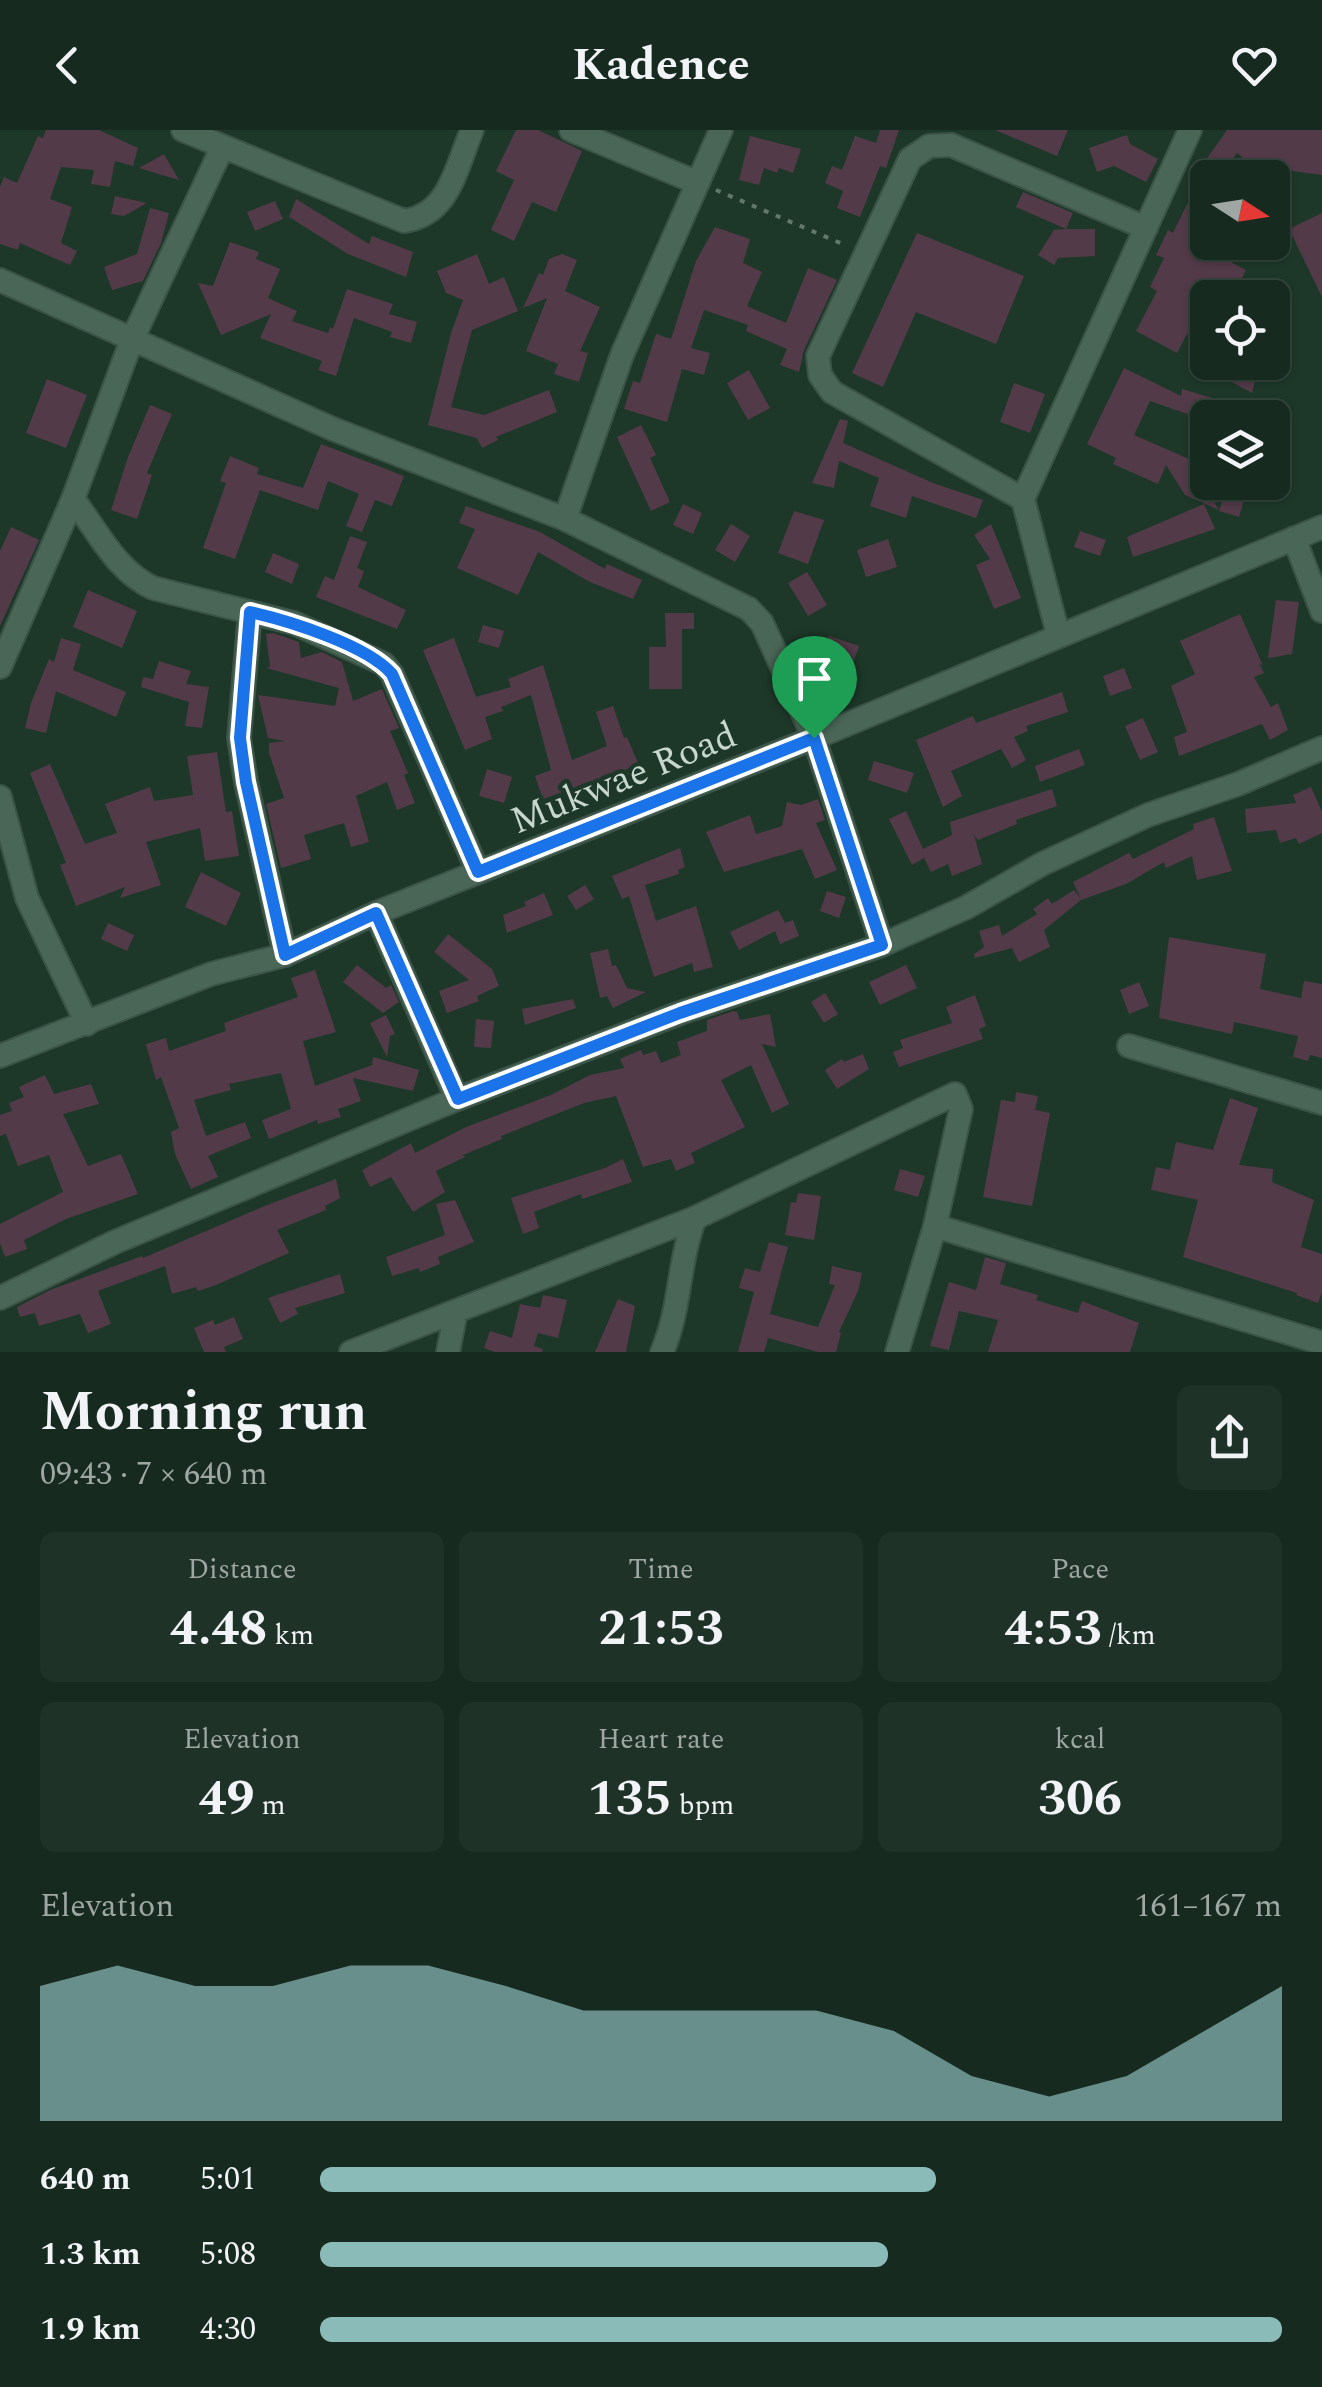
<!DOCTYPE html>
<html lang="en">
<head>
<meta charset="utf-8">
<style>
  body { margin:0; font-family:Spectral,serif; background:#1f3228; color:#f1f3f6; height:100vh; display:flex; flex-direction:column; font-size:38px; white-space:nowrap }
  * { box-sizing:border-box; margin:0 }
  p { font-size:32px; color:#9ea7a4 }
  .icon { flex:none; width:55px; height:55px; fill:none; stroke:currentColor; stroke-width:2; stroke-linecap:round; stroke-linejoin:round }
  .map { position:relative; height:1222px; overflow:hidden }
  .details { display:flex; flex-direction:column; background:#162a1f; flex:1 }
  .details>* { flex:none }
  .needle { width:65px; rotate:102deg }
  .fabs { position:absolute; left:1190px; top:30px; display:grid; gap:20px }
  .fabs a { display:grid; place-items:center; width:100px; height:100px; border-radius:15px; background:#162a1f; box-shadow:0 2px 8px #0004,0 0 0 2px #35463d; font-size:50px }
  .pin { position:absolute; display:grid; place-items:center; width:85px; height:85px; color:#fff; margin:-102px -42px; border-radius:50% 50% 50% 0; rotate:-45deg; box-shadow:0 0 10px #0007 }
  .pin .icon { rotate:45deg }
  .round { display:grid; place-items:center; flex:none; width:105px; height:105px; border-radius:15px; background:#1f3228 }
  .summary { display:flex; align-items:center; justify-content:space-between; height:170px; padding:0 40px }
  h1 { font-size:55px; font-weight:700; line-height:75px }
  .metrics { display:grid; grid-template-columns:repeat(3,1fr); gap:15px; height:170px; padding:10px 40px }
  .metrics div { display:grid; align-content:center; border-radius:15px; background:#1f3228; text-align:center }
  .metrics b { font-size:50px; font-weight:700 }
  .metrics small { font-size:28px; font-weight:400 }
  .metrics p { font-size:28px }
  .chart { height:280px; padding:20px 40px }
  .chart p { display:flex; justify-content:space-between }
  .chart svg { width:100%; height:180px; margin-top:10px; fill:#8bbbb9; opacity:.7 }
  ul { padding:0 40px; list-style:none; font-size:32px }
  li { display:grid; grid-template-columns:160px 120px 1fr; align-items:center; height:75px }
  li i { height:25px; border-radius:12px; background:#8bbbb9 }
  header { display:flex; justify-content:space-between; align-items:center; height:130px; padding:0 40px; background:#162a1f; font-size:45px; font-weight:700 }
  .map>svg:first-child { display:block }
</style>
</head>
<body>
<header><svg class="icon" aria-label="back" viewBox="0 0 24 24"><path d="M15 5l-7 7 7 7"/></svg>Kadence<svg class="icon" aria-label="heart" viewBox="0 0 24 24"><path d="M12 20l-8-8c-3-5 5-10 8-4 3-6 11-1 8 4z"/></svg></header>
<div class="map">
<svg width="1322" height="1222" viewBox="0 0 1322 1222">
  <rect width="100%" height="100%" fill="#1d3829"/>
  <!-- building -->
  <path fill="#533a48" d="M 46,0 L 99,0 L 138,18 L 133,36 L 115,31 L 110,57 L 91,54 L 94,40 L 61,37 L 50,69 L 72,77 L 61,113 L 77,121 L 70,135 L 20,113 L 18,120 L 0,114 L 0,57 L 4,47 L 17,53 L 38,6 L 43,8 Z
    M 516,0 L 538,0 L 582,21 L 556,82 L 532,72 L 514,111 L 491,100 L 514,50 L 496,41 Z
    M 880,0 L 899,0 L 886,38 L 880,36 L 860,87 L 837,78 L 843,61 L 825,53 L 832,36 L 842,40 L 855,6 L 876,13 Z
    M 995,0 L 1068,0 L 1057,26 Z
    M 1227,0 L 1322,0 L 1322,45 L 1278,39 L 1268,48 L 1237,23 L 1219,48 L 1208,48 L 1208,85 L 1195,113 L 1246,140 L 1235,162 L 1220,154 L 1214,168 L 1208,168 L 1208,185 L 1199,181 L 1177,223 L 1136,201 L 1157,161 L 1150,157 L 1164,128 L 1156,125 L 1168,100 L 1173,103 L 1200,48 L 1193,48 Z
    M 1127,5 L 1130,14 L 1158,29 L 1146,52 L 1114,36 L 1097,42 L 1089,18 Z
    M 750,6 L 801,19 L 793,43 L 779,38 L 777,43 L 764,38 L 759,55 L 739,50 Z
    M 164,24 L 179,50 L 139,38 Z
    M 1023,62 L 1073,83 L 1066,99 L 1095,99 L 1095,126 L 1058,128 L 1054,135 L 1038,125 L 1054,100 L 1066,99 L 1016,77 Z
    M 115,66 L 147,73 L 124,86 L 111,84 Z
    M 296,69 L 369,114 L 372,106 L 413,122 L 406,147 L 348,124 L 289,87 Z
    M 275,71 L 283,89 L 255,101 L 247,82 Z
    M 150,78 L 169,83 L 161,113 L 143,151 L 112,160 L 104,137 L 137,124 Z
    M 1322,83 L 1322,167 L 1289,99 Z
    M 715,97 L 750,109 L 743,133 L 762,142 L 747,176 L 786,193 L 808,138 L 837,150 L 804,220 L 799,242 L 780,235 L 787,219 L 746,201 L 748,195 L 704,180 L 691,218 L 710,223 L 704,245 L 682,239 L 667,292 L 624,279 L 633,251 L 640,253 L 656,204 L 671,209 L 696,131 Z
    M 917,103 L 1024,146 L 996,214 L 916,182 L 883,257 L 852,243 Z
    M 230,112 L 259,122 L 256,129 L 280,139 L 268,168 L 297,181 L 292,191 L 328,203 L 330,197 L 333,199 L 347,159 L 393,174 L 389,184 L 417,192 L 411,213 L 390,207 L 392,202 L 354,188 L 336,246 L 318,240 L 322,231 L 260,208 L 271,184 L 221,205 L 198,153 L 213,156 Z
    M 477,124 L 489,154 L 504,147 L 518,181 L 472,200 L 451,277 L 484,285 L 549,260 L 557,282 L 496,307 L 498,310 L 482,318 L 477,308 L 428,295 L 451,203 L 463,170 L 446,163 L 437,141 Z
    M 562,124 L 577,130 L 565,161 L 600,177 L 580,221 L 588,223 L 579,252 L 554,244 L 558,234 L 526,221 L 547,168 L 523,178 L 539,143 L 543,145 L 549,129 Z
    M 1195,232 L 1238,232 L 1258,238 L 1252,263 Z
    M 1124,238 L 1181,266 L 1182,259 L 1263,283 L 1262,288 L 1199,288 L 1150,271 L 1134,305 L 1189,329 L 1219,380 L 1185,365 L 1166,335 L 1158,354 L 1113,334 L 1116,328 L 1087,314 Z
    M 749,240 L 770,278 L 748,290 L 727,253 Z
    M 47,249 L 87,265 L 66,318 L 26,303 Z
    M 1014,253 L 1045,264 L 1030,303 L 1000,292 Z
    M 150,275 L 172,284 L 147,343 L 152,345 L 137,389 L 111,380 L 128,327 Z
    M 840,289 L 848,291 L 843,313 L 933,353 L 983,370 L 976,388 L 912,366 L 906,388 L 870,376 L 879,348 L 839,331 L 834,358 L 812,353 Z
    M 641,295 L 656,325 L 650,328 L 670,372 L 651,381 L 617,307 Z
    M 321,314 L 404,346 L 392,376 L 375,370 L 362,402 L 346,396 L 359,364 L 328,351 L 318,380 L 260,360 L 235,429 L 203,418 L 226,353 L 220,351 L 230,326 L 259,338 L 257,344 L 303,358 Z
    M 1228,352 L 1249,352 L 1239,387 L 1219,381 Z
    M 683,374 L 702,383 L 693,404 L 673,395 Z
    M 1204,374 L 1215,399 L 1133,427 L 1127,407 Z
    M 466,376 L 540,402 L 605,439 L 607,434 L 642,450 L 633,469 L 590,452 L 538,422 L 518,465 L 457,438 L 475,399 L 459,393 Z
    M 794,381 L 824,390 L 808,434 L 778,423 Z
    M 731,394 L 750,406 L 735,432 L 715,420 Z
    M 991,394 L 1021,468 L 994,479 L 976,435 L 990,429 L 974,405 Z
    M 11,397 L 39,410 L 0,496 L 0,421 Z
    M 1080,401 L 1106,410 L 1100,426 L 1074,417 Z
    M 350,406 L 367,412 L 357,438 L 364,441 L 358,457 L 406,480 L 397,499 L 316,467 L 325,446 L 334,450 Z
    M 888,409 L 897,437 L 866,447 L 857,420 Z
    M 273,423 L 299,434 L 292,454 L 265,442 Z
    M 807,442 L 827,475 L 808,486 L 788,453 Z
    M 88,460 L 137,481 L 122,518 L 73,497 Z
    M 1276,470 L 1299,472 L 1292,524 L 1268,528 Z
    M 665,483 L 694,483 L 694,499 L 682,499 L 682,559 L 649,559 L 649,517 L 666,517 Z
    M 1240,484 L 1263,536 L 1259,533 L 1264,543 L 1254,547 L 1271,577 L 1278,573 L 1288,600 L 1270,610 L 1262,594 L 1179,626 L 1174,607 L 1187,602 L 1171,556 L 1195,544 L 1180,511 Z
    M 483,495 L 504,501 L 499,518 L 478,512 Z
    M 273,503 L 299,512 L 301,528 L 322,522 L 342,532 L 353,571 L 382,559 L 399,598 L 390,601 L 408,643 L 404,645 L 415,673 L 397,680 L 387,652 L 356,666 L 369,712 L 351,717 L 344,693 L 304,705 L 311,729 L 281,738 L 266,674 L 284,668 L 269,623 L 269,613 L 285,611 L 268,608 L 258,565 L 335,576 L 339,558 L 266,538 L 270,537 L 266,504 Z
    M 829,506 L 859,516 L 849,545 L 819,535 Z
    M 61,508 L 81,514 L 73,540 L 126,562 L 116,587 L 56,561 L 46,603 L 25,598 L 31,573 L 49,529 L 54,532 Z
    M 454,508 L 476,567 L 511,557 L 508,549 L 543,535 L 572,630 L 607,616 L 596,582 L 613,576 L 624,608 L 627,607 L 639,635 L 543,669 L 535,646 L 551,640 L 531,565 L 501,577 L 503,581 L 485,587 L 492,609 L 465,620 L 423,520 Z
    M 159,531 L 191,541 L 186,554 L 209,557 L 202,598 L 185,596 L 189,572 L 141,557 L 143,547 L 153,549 Z
    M 1124,538 L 1132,558 L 1110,566 L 1103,546 Z
    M 1062,562 L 1068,582 L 1026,596 L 1028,601 L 1014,607 L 1026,630 L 1012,638 L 1001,619 L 951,641 L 962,666 L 943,677 L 916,610 L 973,586 L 976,593 Z
    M 1143,588 L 1158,622 L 1140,630 L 1125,596 Z
    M 1079,619 L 1085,635 L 1040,652 L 1035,636 Z
    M 217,622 L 226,682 L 232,681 L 239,726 L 205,731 L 200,698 L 146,712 L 161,755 L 120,768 L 125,757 L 76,776 L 60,735 L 66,733 L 30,643 L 50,634 L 85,714 L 117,703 L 105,674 L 150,657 L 154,671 L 193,665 L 187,626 Z
    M 874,631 L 914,643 L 907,663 L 868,650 Z
    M 487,639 L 512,647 L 504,673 L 479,666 Z
    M 1311,657 L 1322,682 L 1322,703 L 1299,714 L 1296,708 L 1280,713 L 1276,700 L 1247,703 L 1245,679 L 1296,673 L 1293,665 Z
    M 1052,659 L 1057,676 L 1016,690 L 1017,694 L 978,710 L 974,705 L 982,734 L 952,746 L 948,734 L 931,742 L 924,728 L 912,735 L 889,689 L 906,681 L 923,719 L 952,705 L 950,692 Z
    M 818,669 L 825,690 L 816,693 L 837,740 L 815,749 L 802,719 L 724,742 L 706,702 L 750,685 L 756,704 L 782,696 L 787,672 L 801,675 Z
    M 1214,687 L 1232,741 L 1197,750 L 1192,726 L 1166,738 L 1164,732 L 1126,754 L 1081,770 L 1044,800 L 1050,817 L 1019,832 L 1012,818 L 975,828 L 974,824 L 984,817 L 979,801 L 999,795 L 1002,806 L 1037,784 L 1033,779 L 1048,768 L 1052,774 L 1074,760 L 1081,769 L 1073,752 L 1129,723 L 1133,729 L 1194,699 L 1193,694 Z
    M 680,718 L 685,737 L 678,740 L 679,744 L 645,755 L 656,791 L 696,776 L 713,837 L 694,842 L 692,833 L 654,847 L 629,766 L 622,769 L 612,746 Z
    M 201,742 L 241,763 L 226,796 L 185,777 Z
    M 585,755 L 594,769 L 576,780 L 567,766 Z
    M 827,761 L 846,767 L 839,788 L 820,781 Z
    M 544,763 L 553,785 L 507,803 L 503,785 L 526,776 L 524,772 Z
    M 778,780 L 785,793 L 793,790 L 799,806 L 780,814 L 775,801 L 739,820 L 730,802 Z
    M 108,793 L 134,805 L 127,821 L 101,809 Z
    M 448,804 L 492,839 L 499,856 L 477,866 L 479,871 L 447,883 L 439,861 L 469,850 L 434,822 Z
    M 1169,807 L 1266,824 L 1260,859 L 1301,868 L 1304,851 L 1322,854 L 1322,928 L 1310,925 L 1308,931 L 1293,927 L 1298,906 L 1234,892 L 1232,904 L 1159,888 Z
    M 608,819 L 612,836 L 616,835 L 627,858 L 646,862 L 613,878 L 607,866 L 600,868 L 590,823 Z
    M 357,835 L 386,858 L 391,855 L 399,872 L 383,883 L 343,852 Z
    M 906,835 L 917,858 L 880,875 L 869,852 Z
    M 315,840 L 336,902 L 303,911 L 315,956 L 372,935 L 373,927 L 419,940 L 413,961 L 353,948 L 361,971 L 338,979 L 341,987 L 318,994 L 317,990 L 269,1009 L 262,990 L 291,979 L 281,943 L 229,954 L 231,960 L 194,970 L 206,1006 L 245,992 L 251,1008 L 208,1026 L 218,1047 L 191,1059 L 175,1024 L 171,1002 L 179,998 L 161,947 L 156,950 L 146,914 L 166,908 L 169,921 L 226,901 L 224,893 L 298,867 L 291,848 Z
    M 1139,852 L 1149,876 L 1129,884 L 1120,860 Z
    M 825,863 L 838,884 L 824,893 L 811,872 Z
    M 975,865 L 986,896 L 979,899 L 983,909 L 899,937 L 893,922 L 903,918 L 900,910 L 952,893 L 946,877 Z
    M 573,869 L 576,878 L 525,895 L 522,879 Z
    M 733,881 L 737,882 L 740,890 L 770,884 L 776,917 L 762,914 L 789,974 L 772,983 L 751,935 L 721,950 L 745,997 L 691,1023 L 695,1033 L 676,1041 L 671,1029 L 643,1037 L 616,966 L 584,973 L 501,1006 L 502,1009 L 463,1025 L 465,1027 L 436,1041 L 445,1062 L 413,1082 L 391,1047 L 370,1057 L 362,1040 L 411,1013 L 415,1023 L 466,997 L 551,965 L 590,945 L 624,938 L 620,929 L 641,920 L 643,925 L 656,921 L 661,933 L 681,925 L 677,912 L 707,901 L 707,890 Z
    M 386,885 L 395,904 L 390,906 L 387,927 L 370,893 Z
    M 476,889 L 494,891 L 491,918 L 474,917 Z
    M 863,924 L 869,939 L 837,959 L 825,940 L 842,929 L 844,932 Z
    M 45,945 L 54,964 L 91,954 L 99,974 L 63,984 L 88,1036 L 121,1024 L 138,1064 L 66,1089 L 24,1110 L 27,1119 L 5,1127 L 0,1113 L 0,1094 L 63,1062 L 49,1025 L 18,1036 L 6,1004 L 0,1006 L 0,985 L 12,981 L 9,973 L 24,967 L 19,957 Z
    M 1016,962 L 1038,966 L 1035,980 L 1050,983 L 1032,1076 L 983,1067 L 1001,970 L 1015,972 Z
    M 1230,968 L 1258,978 L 1239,1035 L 1273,1039 L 1272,1052 L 1314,1070 L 1301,1117 L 1322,1124 L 1322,1162 L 1318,1173 L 1296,1165 L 1297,1163 L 1183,1127 L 1198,1070 L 1151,1060 L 1156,1037 L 1170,1040 L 1176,1012 L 1213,1020 Z
    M 623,1029 L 632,1052 L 582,1069 L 581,1064 L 534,1082 L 539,1098 L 523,1104 L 511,1068 L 605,1038 Z
    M 900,1039 L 925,1046 L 918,1067 L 894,1060 Z
    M 336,1049 L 340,1068 L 325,1076 L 326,1080 L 277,1100 L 289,1123 L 216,1155 L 198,1161 L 196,1157 L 172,1164 L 165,1136 L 98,1161 L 111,1194 L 88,1203 L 80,1184 L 39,1196 L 35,1183 L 20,1187 L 17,1177 L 50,1160 L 142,1126 L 143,1128 L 267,1075 Z
    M 798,1063 L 821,1066 L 814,1110 L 785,1105 L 791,1072 L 796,1073 Z
    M 455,1070 L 474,1112 L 438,1127 L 440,1134 L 420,1142 L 419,1138 L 392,1146 L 386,1127 L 445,1105 L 436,1074 Z
    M 769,1112 L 788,1117 L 770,1184 L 818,1197 L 835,1155 L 829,1154 L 832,1136 L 862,1143 L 858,1161 L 839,1202 L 841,1203 L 836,1222 L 818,1222 L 768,1208 L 764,1222 L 738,1222 L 754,1162 L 739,1158 L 745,1138 L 760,1142 Z
    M 985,1127 L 1006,1133 L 1000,1154 L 1038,1165 L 1036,1170 L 1078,1183 L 1082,1171 L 1139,1193 L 1130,1222 L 988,1222 L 998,1190 L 959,1181 L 949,1220 L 930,1216 L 949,1152 L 976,1160 Z
    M 340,1144 L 345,1163 L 295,1178 L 298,1184 L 280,1193 L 268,1168 Z
    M 543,1165 L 567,1170 L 558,1208 L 538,1203 L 534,1216 L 543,1219 L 542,1222 L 495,1222 L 484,1218 L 490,1201 L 512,1208 L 520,1174 L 540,1178 Z
    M 618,1169 L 635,1176 L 626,1222 L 595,1222 Z
    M 234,1187 L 243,1209 L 224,1217 L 226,1222 L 204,1222 L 194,1198 L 213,1190 L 215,1195 Z"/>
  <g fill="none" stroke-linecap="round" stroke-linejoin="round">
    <defs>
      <path id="minor" d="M 183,0 L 404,91 C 449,85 456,38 472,0
        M 571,0 L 698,53
        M 0,150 L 333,299 L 565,389 L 749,479 L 762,493 L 814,608 L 882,815
        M 73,369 C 97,400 116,441 153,458 L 294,493 L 384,534 L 392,544 L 478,742
        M 1023,369 L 832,262 L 820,245 L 818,226 L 910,29 L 929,16 L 951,15 L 1146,98
        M 565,389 L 622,225 L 721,0
        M 1294,408 L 1322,481
        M 250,482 L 239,608 L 246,652 L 285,825
        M 1058,504 L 1023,369 L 1190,0
        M 0,537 L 73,369 L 131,212 L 222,18
        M 0,667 L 27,768 L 87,894
        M 376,783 L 457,969
        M 1129,916 L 1322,973
        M 0,926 L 211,844 L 285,825 L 376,783 L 814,608 L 1322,397
        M 935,1096 L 1322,1213
        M 0,1168 L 115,1112 L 457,969 L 680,883 L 882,815 L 967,777 L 1042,734 L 1148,685 L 1238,654 L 1322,618
        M 351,1222 L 695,1088 L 955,964 L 961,979 L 935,1096 L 897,1222
        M 448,1222 L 456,1181
        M 662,1222 C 681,1179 678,1131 695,1088"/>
    </defs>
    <!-- minor casing -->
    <use href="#minor" stroke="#3b5347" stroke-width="26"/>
    <!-- path -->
    <path stroke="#62786b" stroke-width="4" stroke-dasharray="5 8" stroke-linecap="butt" d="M 716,60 L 845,115"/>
    <!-- minor -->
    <use href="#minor" stroke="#4a6656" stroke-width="22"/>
  </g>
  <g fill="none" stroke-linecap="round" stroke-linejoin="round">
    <defs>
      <path id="route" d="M 250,482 C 289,491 367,515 392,544 L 478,742 L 814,608 L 882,815 L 680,883 L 458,969 L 376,783 L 285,825 L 246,652 L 240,608 Z"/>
    </defs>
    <!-- route casing -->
    <use href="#route" stroke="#fff" stroke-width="20"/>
    <!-- route -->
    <use href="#route" stroke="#1a73e8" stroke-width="12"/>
  </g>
  <g text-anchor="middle" stroke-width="9" stroke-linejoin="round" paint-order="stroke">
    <!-- street labels -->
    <g font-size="38" fill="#c8d7ce" stroke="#1d3829">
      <text transform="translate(623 647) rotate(-22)" y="13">Mukwae Road</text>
    </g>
  </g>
</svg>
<div class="fabs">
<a><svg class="needle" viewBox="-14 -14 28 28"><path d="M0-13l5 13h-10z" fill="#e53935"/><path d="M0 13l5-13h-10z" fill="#9ea7a4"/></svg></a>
<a><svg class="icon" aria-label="locate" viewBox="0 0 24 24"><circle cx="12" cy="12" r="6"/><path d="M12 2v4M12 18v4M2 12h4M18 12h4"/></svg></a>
<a><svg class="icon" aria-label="layers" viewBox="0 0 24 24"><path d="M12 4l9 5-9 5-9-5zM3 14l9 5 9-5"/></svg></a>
</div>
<div class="pin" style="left:814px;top:608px;background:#1e9e55"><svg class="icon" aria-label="arrive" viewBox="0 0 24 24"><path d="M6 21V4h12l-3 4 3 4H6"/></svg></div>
</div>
<section class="details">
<div class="summary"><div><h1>Morning run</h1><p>09:43 · 7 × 640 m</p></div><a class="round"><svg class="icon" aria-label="share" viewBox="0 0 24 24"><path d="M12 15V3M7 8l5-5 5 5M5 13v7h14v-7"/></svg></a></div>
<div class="metrics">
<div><p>Distance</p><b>4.48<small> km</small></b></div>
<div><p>Time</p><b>21:53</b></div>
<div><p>Pace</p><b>4:53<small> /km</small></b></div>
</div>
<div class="metrics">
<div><p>Elevation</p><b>49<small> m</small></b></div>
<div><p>Heart rate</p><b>135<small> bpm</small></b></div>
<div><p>kcal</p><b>306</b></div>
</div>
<div class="chart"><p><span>Elevation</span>161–167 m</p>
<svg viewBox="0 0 160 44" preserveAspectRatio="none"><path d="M0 44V11L10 6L20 11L30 11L40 6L50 6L60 11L70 17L80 17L90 17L100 17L110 22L120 33L130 38L140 33L150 22L160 11V44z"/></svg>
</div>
<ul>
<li><b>640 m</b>5:01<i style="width:64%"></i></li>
<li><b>1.3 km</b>5:08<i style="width:59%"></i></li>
<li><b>1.9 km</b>4:30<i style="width:100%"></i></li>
</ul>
</section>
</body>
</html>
